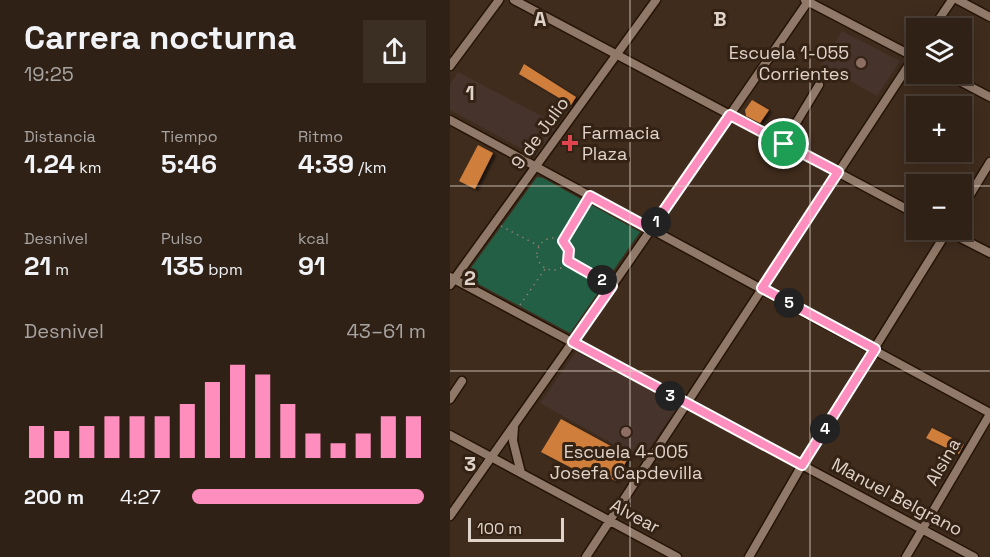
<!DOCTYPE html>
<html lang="es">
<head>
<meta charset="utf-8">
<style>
  body { margin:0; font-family:"Space Grotesk",sans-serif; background:#3b2e23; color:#f1f3f6; height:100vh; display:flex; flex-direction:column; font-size:22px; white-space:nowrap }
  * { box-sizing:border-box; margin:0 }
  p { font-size:20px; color:#a7a3a1 }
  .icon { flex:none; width:33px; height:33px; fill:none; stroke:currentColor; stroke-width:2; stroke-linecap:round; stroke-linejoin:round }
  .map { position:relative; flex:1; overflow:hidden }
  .panel { display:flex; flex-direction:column; background:#2f2116; width:450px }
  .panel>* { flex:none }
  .tools { position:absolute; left:456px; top:18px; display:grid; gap:12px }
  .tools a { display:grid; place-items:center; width:66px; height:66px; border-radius:0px; background:#2f2116; box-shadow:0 3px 15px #0003,0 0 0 2px #4a3e35; font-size:30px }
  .scale { position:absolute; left:18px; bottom:15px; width:96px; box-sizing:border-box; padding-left:6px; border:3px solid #e0d3ca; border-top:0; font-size:16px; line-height:21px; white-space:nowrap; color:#e0d3ca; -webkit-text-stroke:4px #342214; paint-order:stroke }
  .pin { position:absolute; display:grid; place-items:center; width:51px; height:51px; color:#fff; margin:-26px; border:3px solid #fff; border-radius:50%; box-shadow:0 2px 6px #0007 }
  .km { position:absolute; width:30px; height:30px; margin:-15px; border-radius:50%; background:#222; color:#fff; font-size:16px; line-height:30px; text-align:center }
  .round { display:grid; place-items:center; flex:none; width:63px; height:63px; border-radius:0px; background:#3b2e23 }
  .summary { display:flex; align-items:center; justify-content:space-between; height:102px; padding:0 24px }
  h1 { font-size:33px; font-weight:600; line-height:45px }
  .metrics { display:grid; grid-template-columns:repeat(3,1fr); gap:9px; height:102px; padding:6px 24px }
  .metrics div { display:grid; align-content:center }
  .metrics b { font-size:26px; font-weight:600 }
  .metrics small { font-size:16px; font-weight:400 }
  .metrics p { font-size:16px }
  .chart { height:168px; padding:12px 24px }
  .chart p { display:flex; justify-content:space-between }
  .chart svg { width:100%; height:108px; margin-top:6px; stroke:#fe8ebd; stroke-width:6 }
  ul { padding:0 24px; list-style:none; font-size:20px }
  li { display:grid; grid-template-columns:96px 72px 1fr; align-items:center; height:45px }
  li i { height:15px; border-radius:8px; background:#fe8ebd }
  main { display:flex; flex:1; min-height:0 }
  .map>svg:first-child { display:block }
</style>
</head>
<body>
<main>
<section class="panel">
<div class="summary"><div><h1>Carrera nocturna</h1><p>19:25</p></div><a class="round"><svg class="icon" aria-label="share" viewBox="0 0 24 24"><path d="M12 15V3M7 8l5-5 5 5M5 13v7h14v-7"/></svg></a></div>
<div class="metrics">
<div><p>Distancia</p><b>1.24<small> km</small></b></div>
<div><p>Tiempo</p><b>5:46</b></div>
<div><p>Ritmo</p><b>4:39<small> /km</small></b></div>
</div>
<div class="metrics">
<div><p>Desnivel</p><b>21<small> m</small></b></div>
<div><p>Pulso</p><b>135<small> bpm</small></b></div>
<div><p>kcal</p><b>91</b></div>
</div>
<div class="chart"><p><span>Desnivel</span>43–61 m</p>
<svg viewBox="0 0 160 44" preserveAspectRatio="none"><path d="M5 44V31M15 44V33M25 44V31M35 44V27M45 44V27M55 44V27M65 44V22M75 44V13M85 44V6M95 44V10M105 44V22M115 44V34M125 44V38M135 44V34M145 44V27M155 44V27"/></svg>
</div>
<ul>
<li><b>200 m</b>4:27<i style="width:99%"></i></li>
</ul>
</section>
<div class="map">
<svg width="540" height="557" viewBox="0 0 540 557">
  <defs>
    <filter id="shadow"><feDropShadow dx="3" dy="2" stdDeviation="1.5" flood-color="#0009"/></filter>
  </defs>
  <rect width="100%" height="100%" fill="#3f2c1d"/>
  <!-- education -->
  <path fill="#46332b" d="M 392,31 L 450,61 L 427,96 L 371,65 Z
    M 8,72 L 107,124 L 87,157 L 0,110 L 0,85 Z
    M 126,352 L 229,405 L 191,460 L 90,403 Z"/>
  <!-- green -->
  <path fill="#235f45" d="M 87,177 L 93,178 L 190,232 L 120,333 L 19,279 L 16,276 L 18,272 Z"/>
  <!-- building -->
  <path fill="#cf7e3b" filter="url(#shadow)" d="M 74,64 L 126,97 L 121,105 L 69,74 Z
    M 302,100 L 319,110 L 310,123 L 296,116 L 295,110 Z
    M 28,145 L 43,153 L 25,189 L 9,181 Z
    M 111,419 L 179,456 L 166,481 L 141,469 L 137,476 L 91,452 Z
    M 482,428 L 514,444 L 509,454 L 476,438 Z"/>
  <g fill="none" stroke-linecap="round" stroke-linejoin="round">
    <defs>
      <path id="minor" d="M 64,0 L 466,214
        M 355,0 L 466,58
        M 508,0 L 540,17
        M 483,28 L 502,0
        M 0,66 L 49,0
        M 496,74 L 540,97
        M 0,120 L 540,413
        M 334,143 L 369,85
        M 512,208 L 540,162
        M 495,230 L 540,253
        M 0,277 L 524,557
        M 0,285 L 206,0
        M 0,399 L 12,381
        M 64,427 L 63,441 L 71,473
        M 0,435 L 227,557
        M 0,516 L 162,286 L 359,0
        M 136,557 L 466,54
        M 299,557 L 352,465 L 498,230
        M 456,557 L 540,414"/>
    </defs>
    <!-- minor casing -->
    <use href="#minor" stroke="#251406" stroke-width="11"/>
    <!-- path -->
    <path stroke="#8d7d70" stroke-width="1.5" stroke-dasharray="1.5 4.5" stroke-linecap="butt" d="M 51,226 L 89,246
      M87 254a16 16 0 1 1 32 0a16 16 0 1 1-32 0Z
      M 113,241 L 136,202
      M 118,262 L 156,282
      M 70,305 L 95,269"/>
    <!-- minor -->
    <use href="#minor" stroke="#907969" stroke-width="8"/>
  </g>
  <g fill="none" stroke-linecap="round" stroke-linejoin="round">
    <defs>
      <path id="route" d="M 280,115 L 388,172 L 312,288 L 425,349 L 352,465 L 123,342 L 162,286 L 118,261 L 119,250 L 113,241 L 140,196 L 201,229 Z"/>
    </defs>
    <!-- route casing -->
    <use href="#route" stroke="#fff" stroke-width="12"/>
    <!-- route -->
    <use href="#route" stroke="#fe8ebd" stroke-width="8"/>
  </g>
  <!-- grid -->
  <path fill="none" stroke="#e0d3ca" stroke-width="1.5" stroke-opacity="0.55" d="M 180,0 L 180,557M 360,0 L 360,557M 0,186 L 466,186M 512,186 L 540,186M 0,371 L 540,371"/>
  <!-- markers -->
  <g fill="#8d6e63" stroke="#342214" stroke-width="2">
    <circle cx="411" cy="63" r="6"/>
    <circle cx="176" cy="432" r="6"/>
  </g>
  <path fill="#e0444e" stroke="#342214" stroke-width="2" d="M117 134h6v6h6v6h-6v6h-6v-6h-6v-6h6z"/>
  <g text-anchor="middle" stroke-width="6" stroke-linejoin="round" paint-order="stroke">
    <!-- poi labels -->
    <g font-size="18" fill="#e0d3ca" stroke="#342214" text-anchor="end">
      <text x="399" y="59">Escuela 1-055<tspan x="399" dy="21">Corrientes</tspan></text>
      <text x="132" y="139" text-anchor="start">Farmacia<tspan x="132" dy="21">Plaza</tspan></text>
      <text x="176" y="458" text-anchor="middle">Escuela 4-005<tspan x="176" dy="21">Josefa Capdevilla</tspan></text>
    </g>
    <!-- street labels -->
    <g font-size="18" fill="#e0d3ca" stroke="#342214">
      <text transform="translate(90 133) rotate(-54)" y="6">9 de Julio</text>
      <text transform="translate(493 462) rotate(-60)" y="6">Alsina</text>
      <text transform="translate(447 497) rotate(28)" y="6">Manuel Belgrano</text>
      <text transform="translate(185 516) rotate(28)" y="6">Alvear</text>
    </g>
  </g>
  <g font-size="20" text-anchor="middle" font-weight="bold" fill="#e0d3ca" stroke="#342214" stroke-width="6" stroke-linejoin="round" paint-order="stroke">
    <text x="90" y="26">A</text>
    <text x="270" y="26">B</text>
    <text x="20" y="100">1</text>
    <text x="20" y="285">2</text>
    <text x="20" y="471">3</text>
  </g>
</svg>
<div class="tools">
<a><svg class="icon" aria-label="layers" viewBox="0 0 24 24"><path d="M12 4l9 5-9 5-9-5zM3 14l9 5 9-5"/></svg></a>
<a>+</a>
<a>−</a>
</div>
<div class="scale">100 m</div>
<div class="pin" style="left:334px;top:144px;background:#1e9e55"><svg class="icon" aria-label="arrive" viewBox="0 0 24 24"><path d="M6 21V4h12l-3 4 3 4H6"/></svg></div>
<b class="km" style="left:206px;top:222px">1</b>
<b class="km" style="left:152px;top:280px">2</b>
<b class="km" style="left:220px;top:396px">3</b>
<b class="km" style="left:375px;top:429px">4</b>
<b class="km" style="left:339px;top:303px">5</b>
</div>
</main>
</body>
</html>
